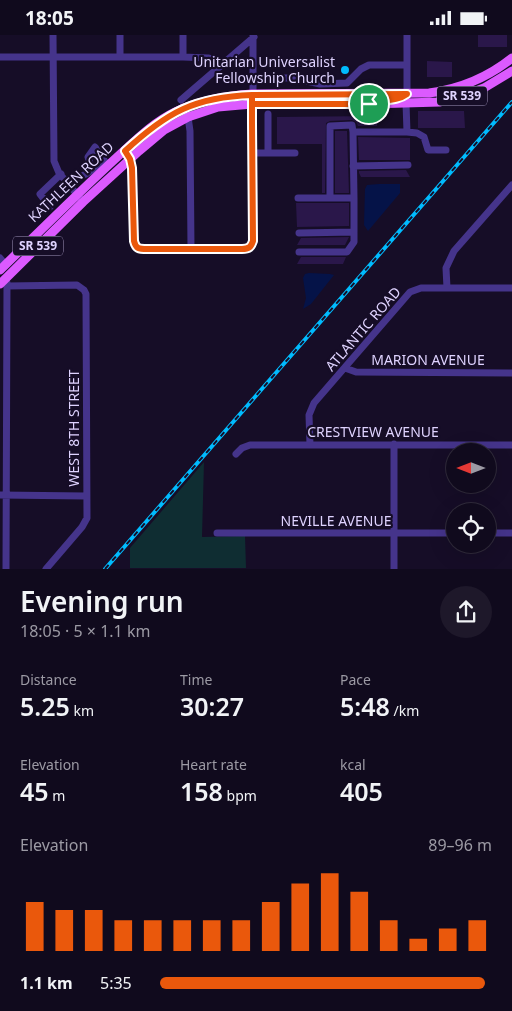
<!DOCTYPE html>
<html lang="en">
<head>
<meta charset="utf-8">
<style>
  body { margin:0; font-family:"Noto Sans",sans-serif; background:#1e182a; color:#f1f3f6; height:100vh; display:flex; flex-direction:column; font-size:19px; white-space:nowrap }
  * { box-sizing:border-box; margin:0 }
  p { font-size:16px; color:#9c9aa4 }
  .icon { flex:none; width:28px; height:28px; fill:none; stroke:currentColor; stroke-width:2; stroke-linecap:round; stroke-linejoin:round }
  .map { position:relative; height:534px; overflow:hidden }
  .drawer { display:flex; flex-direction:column; background:#100a1d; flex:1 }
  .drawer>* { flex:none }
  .needle { width:32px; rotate:270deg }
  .buttons { position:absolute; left:446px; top:408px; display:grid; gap:10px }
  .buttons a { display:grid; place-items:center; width:50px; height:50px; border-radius:50%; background:#100a1d; box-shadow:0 5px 20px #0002,0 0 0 1px #302b3b; font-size:25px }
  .pin { position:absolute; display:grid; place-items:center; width:42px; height:42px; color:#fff; margin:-21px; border:2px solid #fff; border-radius:50%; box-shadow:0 1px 5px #0007 }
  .round { display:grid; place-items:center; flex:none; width:52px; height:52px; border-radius:26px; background:#1e182a }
  .overview { display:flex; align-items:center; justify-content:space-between; height:85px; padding:0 20px }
  h1 { font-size:28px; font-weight:600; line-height:38px }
  .stats { display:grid; grid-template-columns:repeat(3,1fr); gap:8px; height:85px; padding:5px 20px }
  .stats div { display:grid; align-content:center }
  .stats b { font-size:25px; font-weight:600 }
  .stats small { font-size:14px; font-weight:400 }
  .stats p { font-size:14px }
  .chart { height:140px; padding:10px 20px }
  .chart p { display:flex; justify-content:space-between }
  .chart svg { width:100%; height:90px; margin-top:5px; stroke:#ea580c; stroke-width:6 }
  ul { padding:0 20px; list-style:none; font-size:16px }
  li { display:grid; grid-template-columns:80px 60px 1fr; align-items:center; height:38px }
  li i { height:12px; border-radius:6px; background:#ea580c }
  .status { display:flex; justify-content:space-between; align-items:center; height:35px; padding:0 25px; background:#100a1d; direction:ltr }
  .status svg { height:14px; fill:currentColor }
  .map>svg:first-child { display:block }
</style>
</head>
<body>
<div class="status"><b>18:05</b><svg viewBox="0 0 49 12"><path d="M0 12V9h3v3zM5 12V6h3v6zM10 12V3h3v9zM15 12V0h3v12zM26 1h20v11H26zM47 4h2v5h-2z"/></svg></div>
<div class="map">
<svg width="512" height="534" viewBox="0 0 512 534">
  <rect width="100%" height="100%" fill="#160d27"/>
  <!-- green -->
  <path fill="#0f2d32" d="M 204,427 L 202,502 L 245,501 L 246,533 L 130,533 L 130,513 Z"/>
  <!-- water -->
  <path fill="#051348" d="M 379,149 L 400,149 L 400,158 L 368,196 L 364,190 L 365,154 L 367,150 Z
    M 309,238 L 330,239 L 334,240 L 311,269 L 303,274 L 306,263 L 303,243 L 305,239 Z"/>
  <!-- building -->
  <path fill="#2a174a" d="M 478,0 L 507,0 L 507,12 L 478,12 Z
    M 427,26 L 452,27 L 452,42 L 427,42 Z
    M 418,76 L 464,76 L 465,93 L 418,93 Z
    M 377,81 L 377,91 L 358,91 L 356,87 L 352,85 L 330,86 L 326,88 L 325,158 L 322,158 L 322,109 L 277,109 L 277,82 Z
    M 335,96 L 347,96 L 349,158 L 335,158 Z
    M 358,102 L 410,103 L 410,125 L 359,125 Z
    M 406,135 L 410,142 L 361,142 L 359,138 L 359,136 Z
    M 296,168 L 349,168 L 349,191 L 297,192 Z
    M 349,202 L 345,210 L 297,210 L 301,203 Z
    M 301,222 L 346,222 L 343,229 L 297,229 Z"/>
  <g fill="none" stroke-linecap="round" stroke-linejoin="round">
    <!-- minor -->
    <path stroke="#45348b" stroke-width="7" d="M 53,0 L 54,126 L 59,138 L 80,163
      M 120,0 L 120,22
      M 183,0 L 183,22
      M 407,0 L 407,59
      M 0,22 L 183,22 L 208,23 L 225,27
      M 279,43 L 293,43 L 320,49 L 347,48 L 361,34 L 369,30 L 407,30
      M 181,65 L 254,2
      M 406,68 L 407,97 L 417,98 L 424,102 L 428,115 L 446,115
      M 188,82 L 190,96 L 191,214
      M 353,97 L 354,163 L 330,163 L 330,91 L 352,90 L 353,97 L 407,97
      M 125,115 L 130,124 L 132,133 L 134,206 C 136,214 139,214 147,214 L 242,215 C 249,214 251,212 253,206 L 253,0
      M 252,118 L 295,118
      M 268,118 L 268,79
      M 353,131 L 408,130
      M 92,135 L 88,122 L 95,112 L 108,131
      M 66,145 C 84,143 90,137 104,125
      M 298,163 L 330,163
      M 50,172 L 40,159 L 61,139
      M 299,198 L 354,197
      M 299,217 L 347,217 L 354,207 L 354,163
      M 0,223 L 6,230
      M 7,251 L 77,250 L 84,255 L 86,259 L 87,483 L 82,492 L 46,534
      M 447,253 L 446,233 L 454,216 L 512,150
      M 345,333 L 356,337 L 512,338
      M 394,409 L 394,534
      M 310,410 L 309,380 L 314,368 L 410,257 L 421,253 L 512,253
      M 236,419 L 242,413 L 250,410 L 512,410
      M 0,460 L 86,461
      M 217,498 L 455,498
      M 488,498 L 512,498
      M 6,534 L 7,248"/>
    <!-- major -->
    <path stroke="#dc5aff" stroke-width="9" d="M 0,235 C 38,198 76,160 115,124 C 134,107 152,88 175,77 C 199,65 225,61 252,59 L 429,58 C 460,54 487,43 512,23
      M 0,249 L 83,167 L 139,116 L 164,95 L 188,82 L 218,72 L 252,69 L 369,69 L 440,67 L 462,61 L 484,53 L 512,36"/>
    <defs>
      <path id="rail" d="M 105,534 L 512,67"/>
    </defs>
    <!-- rail casing -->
    <use href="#rail" stroke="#00bbfe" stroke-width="4"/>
    <!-- rail -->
    <use href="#rail" stroke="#160d27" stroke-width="2" stroke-dasharray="5.5" stroke-linecap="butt"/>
  </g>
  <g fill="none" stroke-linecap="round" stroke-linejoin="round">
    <defs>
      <path id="route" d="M 369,69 L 252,69 L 252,60 C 195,62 167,77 125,116 L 130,124 L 132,133 L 134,206 C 136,214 139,214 147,214 L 242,214 C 249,214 251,212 253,206 L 252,88 L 252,60 L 407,59 C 396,67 382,64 369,69"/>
    </defs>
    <!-- route casing -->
    <use href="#route" stroke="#fff" stroke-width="10"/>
    <!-- route -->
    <use href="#route" stroke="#ea580c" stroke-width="6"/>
  </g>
  <!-- markers -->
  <circle fill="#00bbfe" stroke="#160d27" stroke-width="2" cx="345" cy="35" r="5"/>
  <g text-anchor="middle" stroke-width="4.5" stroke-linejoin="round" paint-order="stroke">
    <!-- shield labels -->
    <g fill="#160d27" stroke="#a398be" stroke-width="1">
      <rect x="437" y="51.5" width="50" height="19" rx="4"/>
      <rect x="13" y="201.5" width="50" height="19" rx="4"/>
    </g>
    <g font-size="12" font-weight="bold" fill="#dfd3ff">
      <text x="462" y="65">SR 539</text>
      <text x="38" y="215">SR 539</text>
    </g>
    <!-- poi labels -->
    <g font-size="14" fill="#dfd3ff" stroke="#160d27" text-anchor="end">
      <text x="335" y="32">Unitarian Universalist<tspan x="335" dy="16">Fellowship Church</tspan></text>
    </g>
    <!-- street labels -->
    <g font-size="14" fill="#dfd3ff" stroke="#160d27">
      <text transform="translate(71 147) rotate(-43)" y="5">KATHLEEN ROAD</text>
      <text transform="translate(363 294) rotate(-49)" y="5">ATLANTIC ROAD</text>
      <text x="428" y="330">MARION AVENUE</text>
      <text transform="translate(74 393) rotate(-90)" y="5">WEST 8TH STREET</text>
      <text x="373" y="402">CRESTVIEW AVENUE</text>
      <text x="336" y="491">NEVILLE AVENUE</text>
    </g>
  </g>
</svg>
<div class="buttons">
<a><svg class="needle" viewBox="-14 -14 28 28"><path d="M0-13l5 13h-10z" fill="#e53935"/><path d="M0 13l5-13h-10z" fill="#9c9aa4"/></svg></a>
<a><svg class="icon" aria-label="locate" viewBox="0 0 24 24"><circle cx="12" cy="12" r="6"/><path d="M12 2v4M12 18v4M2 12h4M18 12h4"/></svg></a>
</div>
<div class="pin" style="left:369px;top:69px;background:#1e9e55"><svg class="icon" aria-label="arrive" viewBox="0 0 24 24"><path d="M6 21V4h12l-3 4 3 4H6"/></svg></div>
</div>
<section class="drawer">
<div class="overview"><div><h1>Evening run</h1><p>18:05 · 5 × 1.1 km</p></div><a class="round"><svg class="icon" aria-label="share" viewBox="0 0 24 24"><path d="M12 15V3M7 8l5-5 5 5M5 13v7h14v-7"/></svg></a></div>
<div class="stats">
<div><p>Distance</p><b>5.25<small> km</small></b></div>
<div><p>Time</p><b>30:27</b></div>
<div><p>Pace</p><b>5:48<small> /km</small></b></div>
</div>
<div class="stats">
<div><p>Elevation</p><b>45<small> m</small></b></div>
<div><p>Heart rate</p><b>158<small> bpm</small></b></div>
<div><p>kcal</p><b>405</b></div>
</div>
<div class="chart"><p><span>Elevation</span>89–96 m</p>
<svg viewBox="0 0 160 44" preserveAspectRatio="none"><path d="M5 44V20M15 44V24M25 44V24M35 44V29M45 44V29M55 44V29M65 44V29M75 44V29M85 44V20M95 44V11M105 44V6M115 44V15M125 44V29M135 44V38M145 44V33M155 44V29"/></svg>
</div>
<ul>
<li><b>1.1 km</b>5:35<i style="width:98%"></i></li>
</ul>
</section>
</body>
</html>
